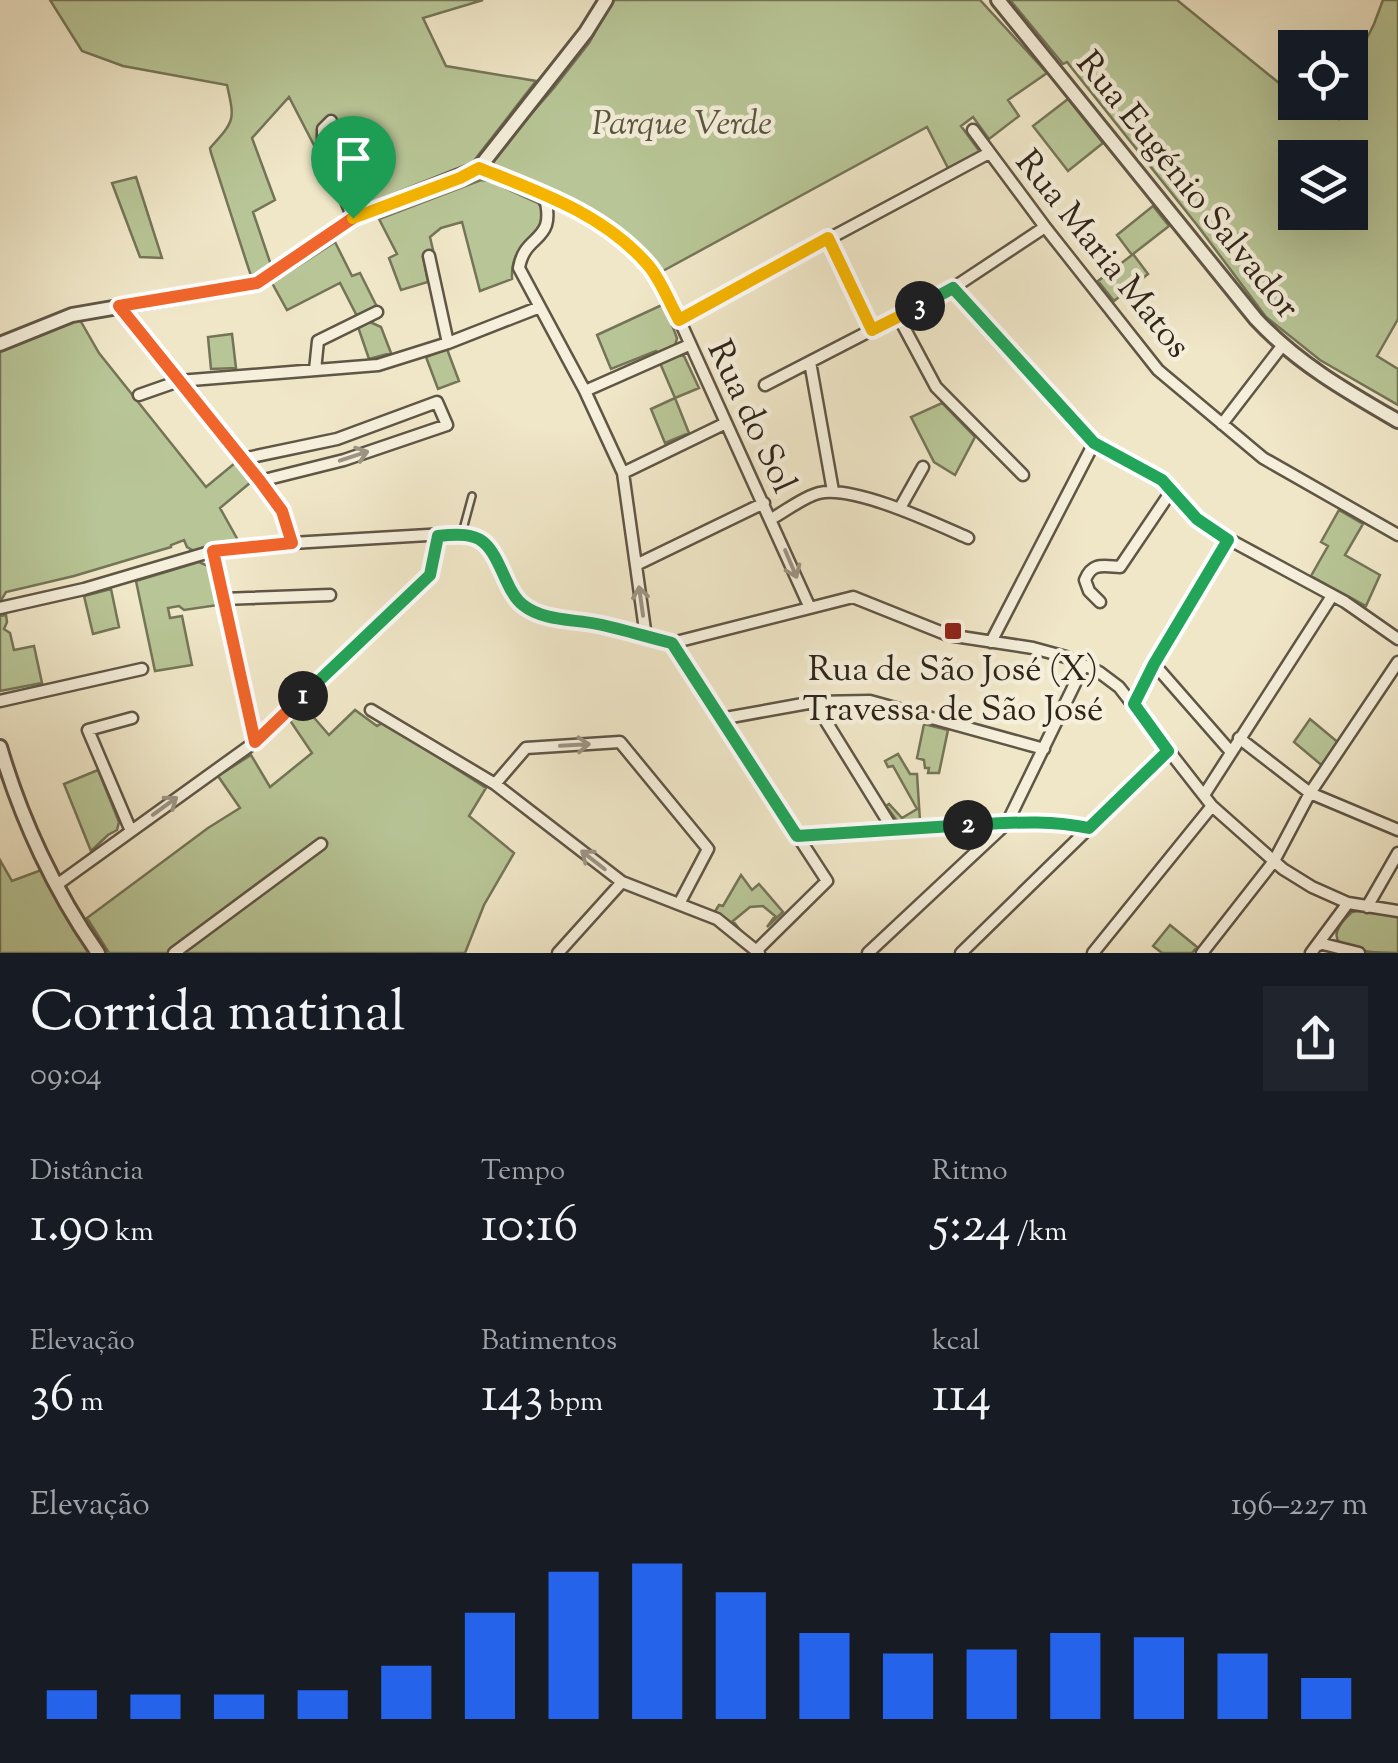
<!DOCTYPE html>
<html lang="pt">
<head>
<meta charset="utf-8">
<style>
  body { margin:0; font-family:"Sorts Mill Goudy",serif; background:#20242c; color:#f1f3f6; height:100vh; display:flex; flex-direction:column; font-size:38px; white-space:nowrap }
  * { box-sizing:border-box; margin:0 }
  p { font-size:32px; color:#9ea1a6 }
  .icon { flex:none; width:55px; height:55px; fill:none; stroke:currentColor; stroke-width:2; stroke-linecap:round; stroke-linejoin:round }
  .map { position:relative; height:953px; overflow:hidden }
  .panel { display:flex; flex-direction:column; background:#171b24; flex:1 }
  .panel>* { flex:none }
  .fabs { position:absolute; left:1278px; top:30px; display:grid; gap:20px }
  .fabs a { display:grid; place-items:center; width:90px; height:90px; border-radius:0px; background:#171b24; box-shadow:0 10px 40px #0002; font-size:50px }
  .pin { position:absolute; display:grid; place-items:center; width:85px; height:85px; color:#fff; margin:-102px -42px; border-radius:50% 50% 50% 0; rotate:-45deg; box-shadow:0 0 10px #0007 }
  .pin .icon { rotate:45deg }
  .km { position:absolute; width:50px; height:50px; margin:-25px; border-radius:50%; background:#222; color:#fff; font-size:28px; line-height:50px; text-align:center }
  .round { display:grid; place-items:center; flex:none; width:105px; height:105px; border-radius:0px; background:#20242c }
  .headline { display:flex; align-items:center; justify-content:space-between; height:170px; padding:0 30px }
  h1 { font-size:55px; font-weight:600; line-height:75px }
  .metrics { display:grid; grid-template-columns:repeat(3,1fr); gap:15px; height:170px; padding:10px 30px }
  .metrics div { display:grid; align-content:center }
  .metrics b { font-size:50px; font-weight:600 }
  .metrics small { font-size:28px; font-weight:400 }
  .metrics p { font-size:28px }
  .chart { height:280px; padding:20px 30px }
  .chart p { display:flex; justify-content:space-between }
  .chart svg { width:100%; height:180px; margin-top:10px; stroke:#2563eb; stroke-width:6 }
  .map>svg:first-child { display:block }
</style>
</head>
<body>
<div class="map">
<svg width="1398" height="953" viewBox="0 0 1398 953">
  <rect width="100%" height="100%" fill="#f0e7c8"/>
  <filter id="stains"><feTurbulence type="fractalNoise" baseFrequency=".002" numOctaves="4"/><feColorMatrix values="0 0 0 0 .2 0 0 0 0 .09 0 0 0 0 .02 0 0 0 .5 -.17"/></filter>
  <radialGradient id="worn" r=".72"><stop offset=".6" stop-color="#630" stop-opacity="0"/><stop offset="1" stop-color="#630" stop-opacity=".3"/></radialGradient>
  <!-- green -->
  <path fill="#b8c596" stroke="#747558" stroke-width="2.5" fill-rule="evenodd" d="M 50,0 L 483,0 L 423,18 L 446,66 L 536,81 L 473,162 L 448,174 L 348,211 L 289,97 L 252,138 L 275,200 L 253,212 L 271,265 L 251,276 L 211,153 L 210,148 C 235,120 235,121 227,85 L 123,66 L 82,51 Z
    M 613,0 L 980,0 L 1047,73 L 1008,100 L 1019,116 L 989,139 L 973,117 L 961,126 L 980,152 L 948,168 L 927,127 L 661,272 C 639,242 611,218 577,202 C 561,194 543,188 527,181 C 513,176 502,176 493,164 L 497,153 L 553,89 L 589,43 Z
    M 1010,0 L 1177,0 L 1295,96 L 1295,102 L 1304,103 L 1339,119 L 1343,103 L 1350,102 L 1350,72 L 1374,24 L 1383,0 L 1398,0 L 1398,319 L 1377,356 L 1398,369 L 1398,405 L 1320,360 L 1266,317 L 1197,225 L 1067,62 L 1063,64 ZM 1295,158 L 1350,158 L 1350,212 L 1295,212 Z
    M 1068,99 L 1103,143 L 1068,171 L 1033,126 Z
    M 136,177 L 162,258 L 140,257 L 112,183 Z
    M 481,180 L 490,181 L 538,203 L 544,211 C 541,240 510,241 512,279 L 480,291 L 462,222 L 441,228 L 430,237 L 434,254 L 423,257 L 428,282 L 401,290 L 389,258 L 397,254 L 379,219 Z
    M 1153,206 L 1169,226 L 1133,254 L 1148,274 L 1114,301 L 1098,281 L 1132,255 L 1117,235 Z
    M 335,242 L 352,276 L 360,273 L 377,307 L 357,316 L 340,283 L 287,310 L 272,283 Z
    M 664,304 L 677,338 L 675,346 L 658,353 L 656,351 L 611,369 L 597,335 Z
    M 80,320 L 99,353 L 206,487 L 235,463 L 251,482 L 220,508 L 239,542 L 194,551 L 187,547 L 184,540 L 171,545 L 171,547 L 74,576 L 6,592 L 0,602 L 0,351 L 64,322 Z
    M 370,322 L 381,327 L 391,353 L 369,359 L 358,327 Z
    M 232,334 L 236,368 L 211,369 L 208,337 Z
    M 447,349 L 459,381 L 438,389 L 426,357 Z
    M 676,355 L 684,356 L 699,388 L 675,398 L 689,433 L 665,443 L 651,409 L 675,398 L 660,363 Z
    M 942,403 L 975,437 L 955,475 L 934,462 L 911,417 Z
    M 1339,510 L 1363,524 L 1345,555 L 1380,575 L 1366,606 L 1311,576 L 1328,546 L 1321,542 Z
    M 199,562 L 208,566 L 211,571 L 218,605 L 184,610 L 179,606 L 168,608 L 170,618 L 182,616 L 192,665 L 155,671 L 136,581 Z
    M 111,589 L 119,627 L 93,634 L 84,596 Z
    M 6,615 L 7,622 L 4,629 L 10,633 L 14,650 L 34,646 L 42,683 L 0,691 L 0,616 Z
    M 303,705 L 329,735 L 355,710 L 377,726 L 384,722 L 486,788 L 469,816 L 514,853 L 484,905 L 465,953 L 109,953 L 87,918 L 208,828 L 240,808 L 218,776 L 251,755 L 270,787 L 312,753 L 289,719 Z
    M 1310,719 L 1340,744 L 1325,768 L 1294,742 Z
    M 924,724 L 948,730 L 939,773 L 928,773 L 929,768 L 925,768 L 924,760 L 917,758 Z
    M 898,754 L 910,774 L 917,774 L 920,821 L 898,822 L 886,806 L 889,804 L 902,818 L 917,809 L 893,766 L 888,767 L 885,761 Z
    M 98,770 L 119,822 L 117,830 L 108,835 L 91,851 L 64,784 Z
    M 0,860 L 12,881 L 44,869 L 95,953 L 0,953 Z
    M 741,875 L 752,890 L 759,884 L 783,912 L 767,927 L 775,916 L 763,906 L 750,907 L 733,921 L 741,931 L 714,913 L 719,905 L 723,906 Z
    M 1358,911 L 1398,916 L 1398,953 C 1369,953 1308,952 1352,912 Z
    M 1170,925 L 1197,947 L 1192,953 L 1162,953 L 1153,946 Z"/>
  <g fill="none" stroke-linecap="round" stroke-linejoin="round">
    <defs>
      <path id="service" d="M 462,533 L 472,496"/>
      <path id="minor" d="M 331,121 L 323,129 L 323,145 L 353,218
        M 973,130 L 1045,227 L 1158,370 L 1263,458 L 1398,535
        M 479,168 L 553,198 L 605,225 L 649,266 L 679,319 L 810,608
        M 544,194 C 558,245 525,231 519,268 L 585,391 L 623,473 L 646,637
        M 828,239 L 872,330
        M 429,256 L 448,343
        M 953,288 L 1094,443 L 1167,485 L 1206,527 L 1345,602 L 1398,639
        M 119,306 L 260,481 L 281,511 L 292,543
        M 899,318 L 936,387 L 1023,475
        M 679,319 L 989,153
        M 810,362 L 833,491
        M 315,370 L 318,341 L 377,312
        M 765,385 L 953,288 L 1045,227
        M 585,391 L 689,345
        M 139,395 L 179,381 L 378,365 L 448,343 L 540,307
        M 1222,424 L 1282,346
        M 242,459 L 337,439 L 437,402 L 447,425 L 344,460 L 260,481
        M 623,473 L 726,423
        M 900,508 L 923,467
        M 771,519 C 786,511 803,497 819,493 C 854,485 934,523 968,538
        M 213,551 L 255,742
        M 636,565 L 764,503
        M 223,599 L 330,595
        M 1100,602 L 1089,591 L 1085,580 C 1092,562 1103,566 1120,567 L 1172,490
        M 0,608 L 84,589 L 213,551 L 292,543 L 462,533 L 477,537 L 488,546 L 512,592 L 521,604 L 535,613 L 595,623 L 672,643 L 853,597 L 948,635 L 1033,648 L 1066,657 L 1099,672 L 1119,687 L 1212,806 L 1283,869 L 1312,887 L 1348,903 L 1398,911
        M 991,642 L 1094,443
        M 672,643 L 827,881 L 756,951
        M 1154,664 L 1231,752
        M 0,701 L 142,669
        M 814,702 L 892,828
        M 1134,704 L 1154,664 L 1228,540
        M 371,710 L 495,784 L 622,882 L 717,919 L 759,953
        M 720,719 L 814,702 L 870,701 L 1044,749
        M 1239,738 L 1310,793 L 1398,830
        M 495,784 L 526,748 L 620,742 L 708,849 L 679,904
        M 1204,795 L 1332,596
        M 131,831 L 88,730 L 132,718
        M 797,836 C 856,831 915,827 974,825 C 1013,823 1050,820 1089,828
        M 58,884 L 255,742 L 430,575 L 438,536
        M 1367,907 L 1398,853
        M 1319,945 L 1319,943 L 1359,953
        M 174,953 L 321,844
        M 558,953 L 622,882
        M 868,953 L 1007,823 L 1084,665
        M 961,953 L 1168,751
        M 1093,953 L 1212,806
        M 1202,953 L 1274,861 L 1310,793 L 1398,662
        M 1311,953 L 1348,903"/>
      <path id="tertiary" d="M 998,0 L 1256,319 C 1297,363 1346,391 1398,421
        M 0,344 L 72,315 L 257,283 L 353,218 L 479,168 L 586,32 L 606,0
        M 0,747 C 21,819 55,892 98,953"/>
    </defs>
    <!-- service casing -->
    <use href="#service" stroke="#605646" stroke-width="10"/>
    <!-- minor casing -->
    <use href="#minor" stroke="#605646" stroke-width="15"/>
    <!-- tertiary casing -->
    <use href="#tertiary" stroke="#605646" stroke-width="18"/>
    <!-- service -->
    <use href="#service" stroke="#f5efdb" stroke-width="5"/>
    <!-- minor -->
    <use href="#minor" stroke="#f5efdb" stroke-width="10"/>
    <!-- tertiary -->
    <use href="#tertiary" stroke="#f5efdb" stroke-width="12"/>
  </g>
  <!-- one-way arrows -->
  <defs><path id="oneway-shaft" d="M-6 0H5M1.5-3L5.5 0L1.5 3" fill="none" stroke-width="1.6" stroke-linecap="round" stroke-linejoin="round" transform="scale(2.5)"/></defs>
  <g stroke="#9c9484">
    <use href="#oneway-shaft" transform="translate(354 456) rotate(-18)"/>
    <use href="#oneway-shaft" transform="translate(791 564) rotate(67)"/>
    <use href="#oneway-shaft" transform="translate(641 601) rotate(-98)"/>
    <use href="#oneway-shaft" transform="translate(575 745) rotate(-3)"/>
    <use href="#oneway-shaft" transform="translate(165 806) rotate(-36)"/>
    <use href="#oneway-shaft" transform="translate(593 860) rotate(-142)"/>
  </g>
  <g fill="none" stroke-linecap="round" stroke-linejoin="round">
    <defs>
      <path id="split-1" d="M 303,696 L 255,742 L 213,551 L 292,543 L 282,511 L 260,481 L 119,306 L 257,283 L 353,218"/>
      <path id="split-2" d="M 303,696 L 430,575 L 438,536 C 483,531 488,540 506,580 C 510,589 515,599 523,605 C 543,621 573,619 597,624 C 622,629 647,637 672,643 L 797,836 L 968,825"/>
      <path id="split-3" d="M 920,306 L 953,288 L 1094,443 L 1162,480 L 1197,519 L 1228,540 L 1154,664 L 1134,704 L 1168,751 L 1089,828 C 1048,819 1009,823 968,825"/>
      <path id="split-4" d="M 353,218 L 460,178 L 479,168 C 539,192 604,214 648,265 C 661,280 669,302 679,320 L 828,238 L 872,330 L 920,306"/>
    </defs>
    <!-- split-1 casing -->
    <use href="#split-1" stroke="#fff" stroke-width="20"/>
    <!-- split-2 casing -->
    <use href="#split-2" stroke="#fff" stroke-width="20"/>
    <!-- split-3 casing -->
    <use href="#split-3" stroke="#fff" stroke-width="20"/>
    <!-- split-4 casing -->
    <use href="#split-4" stroke="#fff" stroke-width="20"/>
    <!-- split-1 -->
    <use href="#split-1" stroke="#f0652b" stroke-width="12"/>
    <!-- split-2 -->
    <use href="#split-2" stroke="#22a559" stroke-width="12"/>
    <!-- split-3 -->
    <use href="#split-3" stroke="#22a559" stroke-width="12"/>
    <!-- split-4 -->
    <use href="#split-4" stroke="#f5b400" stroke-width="12"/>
  </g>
  <!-- markers -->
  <rect fill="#8f2418" stroke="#f5efdb" stroke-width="4" x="943" y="621" width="20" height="20" rx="5"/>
  <g text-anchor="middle" stroke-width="9" stroke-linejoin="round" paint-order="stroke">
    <!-- park labels -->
    <g font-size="35" font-style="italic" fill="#59553f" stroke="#f5efdb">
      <text x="682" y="134">Parque Verde</text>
    </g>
    <!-- street labels -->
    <g font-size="35" fill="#30251a" stroke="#f5efdb">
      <text transform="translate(1189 184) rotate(51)" y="12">Rua Eugénio Salvador</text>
      <text transform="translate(1104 253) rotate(51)" y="12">Rua Maria Matos</text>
      <text transform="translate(753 416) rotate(65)" y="12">Rua do Sol</text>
    </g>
    <!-- poi labels -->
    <g font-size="35" fill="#30251a" stroke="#f5efdb">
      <text x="953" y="680">Rua de São José (X)<tspan x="953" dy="40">Travessa de São José</tspan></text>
    </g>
  </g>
  <rect width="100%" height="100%" filter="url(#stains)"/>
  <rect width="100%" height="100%" fill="url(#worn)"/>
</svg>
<div class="fabs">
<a><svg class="icon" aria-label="locate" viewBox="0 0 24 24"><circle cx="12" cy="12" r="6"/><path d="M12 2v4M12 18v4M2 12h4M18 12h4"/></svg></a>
<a><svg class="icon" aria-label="layers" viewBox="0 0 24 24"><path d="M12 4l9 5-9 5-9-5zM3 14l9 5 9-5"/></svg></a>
</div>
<div class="pin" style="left:353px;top:218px;background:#1e9e55"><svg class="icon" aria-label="arrive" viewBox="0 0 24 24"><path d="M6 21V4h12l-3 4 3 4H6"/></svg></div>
<b class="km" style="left:303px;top:696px">1</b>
<b class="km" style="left:968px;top:825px">2</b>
<b class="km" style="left:920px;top:306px">3</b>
</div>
<section class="panel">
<div class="headline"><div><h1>Corrida matinal</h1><p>09:04</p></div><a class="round"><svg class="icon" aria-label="share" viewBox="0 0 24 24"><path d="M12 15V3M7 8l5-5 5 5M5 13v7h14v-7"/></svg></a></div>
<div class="metrics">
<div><p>Distância</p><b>1.90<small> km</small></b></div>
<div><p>Tempo</p><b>10:16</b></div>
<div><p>Ritmo</p><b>5:24<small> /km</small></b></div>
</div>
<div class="metrics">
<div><p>Elevação</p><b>36<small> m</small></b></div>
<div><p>Batimentos</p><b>143<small> bpm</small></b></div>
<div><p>kcal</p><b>114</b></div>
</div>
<div class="chart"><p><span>Elevação</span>196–227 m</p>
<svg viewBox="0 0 160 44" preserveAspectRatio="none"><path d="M5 44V37M15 44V38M25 44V38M35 44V37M45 44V31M55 44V18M65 44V8M75 44V6M85 44V13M95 44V23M105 44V28M115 44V27M125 44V23M135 44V24M145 44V28M155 44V34"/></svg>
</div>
</section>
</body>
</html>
